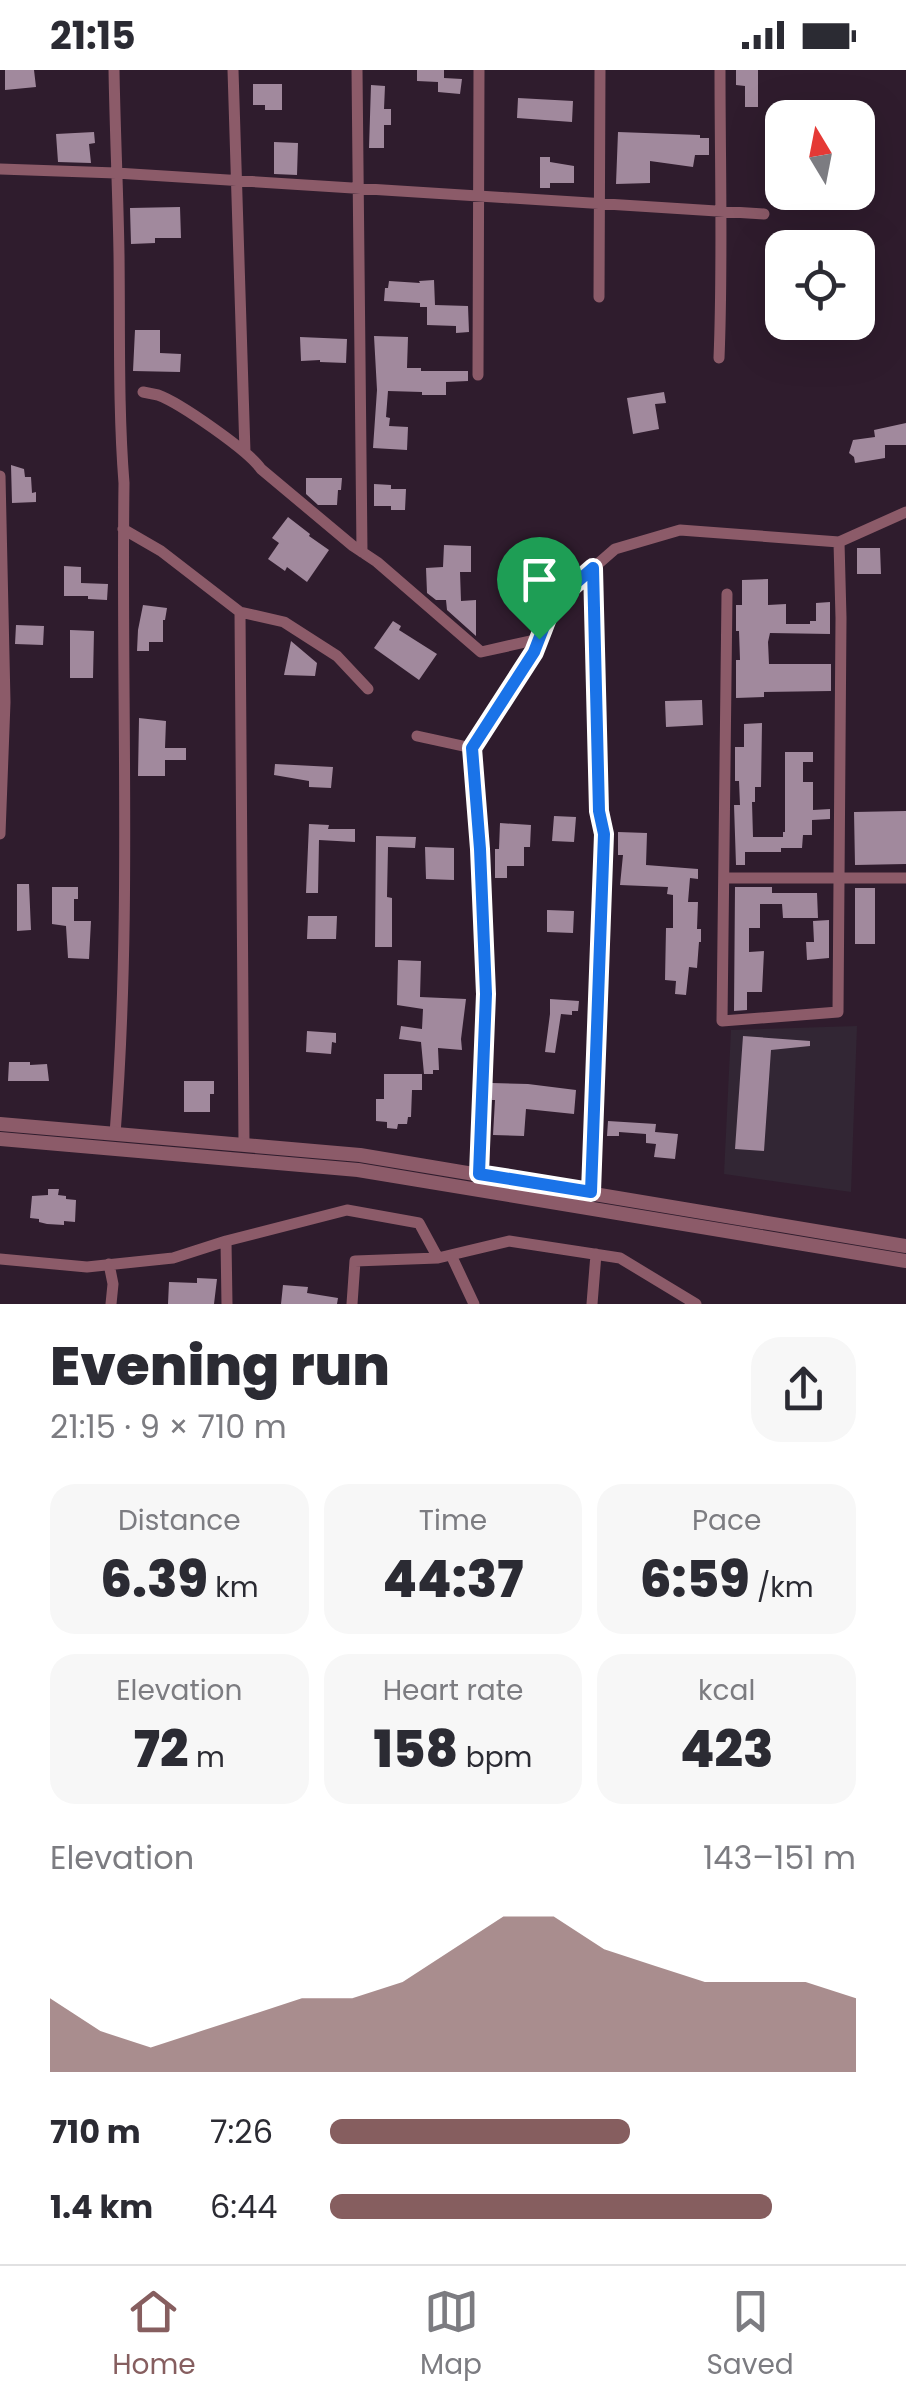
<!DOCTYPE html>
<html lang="en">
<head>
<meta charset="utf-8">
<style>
  body { margin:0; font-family:Poppins,sans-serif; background:#f7f7f7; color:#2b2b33; height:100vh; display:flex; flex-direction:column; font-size:38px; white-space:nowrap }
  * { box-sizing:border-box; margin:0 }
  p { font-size:32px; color:#7c7c81 }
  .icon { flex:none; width:55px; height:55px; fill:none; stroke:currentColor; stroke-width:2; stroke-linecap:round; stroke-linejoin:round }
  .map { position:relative; height:1234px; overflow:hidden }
  .drawer { display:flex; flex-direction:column; background:#fff; flex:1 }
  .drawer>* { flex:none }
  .needle { width:65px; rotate:350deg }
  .tools { position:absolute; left:765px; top:30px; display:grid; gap:20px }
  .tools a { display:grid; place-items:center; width:110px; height:110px; border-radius:20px; background:#fff; box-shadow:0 10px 40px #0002; font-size:50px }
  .pin { position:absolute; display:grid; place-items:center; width:85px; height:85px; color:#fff; margin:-102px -42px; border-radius:50% 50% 50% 0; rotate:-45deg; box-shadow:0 0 10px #0007 }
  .pin .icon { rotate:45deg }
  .round { display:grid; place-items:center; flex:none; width:105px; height:105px; border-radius:30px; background:#f7f7f7 }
  .headline { display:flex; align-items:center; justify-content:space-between; height:170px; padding:0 50px }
  h1 { font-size:55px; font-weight:800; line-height:75px }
  .metrics { display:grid; grid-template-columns:repeat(3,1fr); gap:15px; height:170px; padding:10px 50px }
  .metrics div { display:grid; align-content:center; border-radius:25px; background:#f7f7f7; text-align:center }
  .metrics b { font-size:50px; font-weight:800 }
  .metrics small { font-size:28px; font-weight:400 }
  .metrics p { font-size:28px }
  .chart { height:280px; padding:20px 50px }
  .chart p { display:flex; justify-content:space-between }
  .chart svg { width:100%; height:180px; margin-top:10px; fill:#865e5f; opacity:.7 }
  ul { padding:0 50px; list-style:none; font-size:32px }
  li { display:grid; grid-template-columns:160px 120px 1fr; align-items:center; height:75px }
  li i { height:25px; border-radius:12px; background:#865e5f }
  .status { display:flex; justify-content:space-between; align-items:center; height:70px; padding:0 50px; background:#fff; direction:ltr }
  .status svg { height:28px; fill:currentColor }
  .tab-bar { display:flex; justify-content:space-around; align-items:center; height:140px; border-top:2px solid #e1e1e2; background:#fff; font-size:28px; color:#7c7c81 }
  .tab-bar a { display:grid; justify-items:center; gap:5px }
  .tab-bar .current { color:#865e5f }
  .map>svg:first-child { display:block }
</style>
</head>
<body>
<div class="status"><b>21:15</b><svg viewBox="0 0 49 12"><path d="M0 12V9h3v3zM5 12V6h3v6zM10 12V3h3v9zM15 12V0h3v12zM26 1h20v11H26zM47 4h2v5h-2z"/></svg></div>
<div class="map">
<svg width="906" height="1234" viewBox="0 0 906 1234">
  <rect width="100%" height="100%" fill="#2f1c2d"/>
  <!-- education -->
  <path fill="#322634" d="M 857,956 L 851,1122 L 724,1104 L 731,960 Z"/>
  <!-- building -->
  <path fill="#a1899d" d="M 5,0 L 34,0 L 36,17 L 5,20 Z
    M 417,0 L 444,0 L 444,8 L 462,9 L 460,24 L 438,22 L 438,12 L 417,11 Z
    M 736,0 L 758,0 L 758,37 L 745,37 L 745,16 L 736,15 Z
    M 253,14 L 282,14 L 282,40 L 265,40 L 265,35 L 253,35 Z
    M 371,15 L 385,16 L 384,39 L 391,39 L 391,55 L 384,55 L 384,78 L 369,78 Z
    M 518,28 L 573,31 L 572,52 L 517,48 Z
    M 94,62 L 95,73 L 89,74 L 91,93 L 58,92 L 56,64 Z
    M 618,62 L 700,65 L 700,68 L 709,68 L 709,85 L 695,85 L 693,97 L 650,91 L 650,113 L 616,114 Z
    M 274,72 L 298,73 L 297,105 L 274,104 Z
    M 540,87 L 550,87 L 550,92 L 574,96 L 574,113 L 550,113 L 550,118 L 540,118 Z
    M 180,137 L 181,168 L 155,168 L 155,173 L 131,174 L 130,138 Z
    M 434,210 L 435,235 L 468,236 L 469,262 L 456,263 L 456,256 L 427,255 L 427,237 L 420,237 L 420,233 L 384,231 L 385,218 L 388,218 L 389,211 L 420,213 L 419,211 Z
    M 135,260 L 160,260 L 160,283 L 181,284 L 180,302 L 133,301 Z
    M 374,266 L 408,267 L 407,298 L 421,298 L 421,301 L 468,301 L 468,311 L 446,312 L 446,325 L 422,325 L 422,322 L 388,321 L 386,347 L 390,348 L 389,356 L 408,357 L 407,380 L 373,378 L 377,320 Z
    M 300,267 L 347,269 L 346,293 L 320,292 L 320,290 L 301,291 Z
    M 664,322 L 666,333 L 655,334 L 659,359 L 633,364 L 627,328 Z
    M 906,353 L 906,375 L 885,375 L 885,388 L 855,393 L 854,387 L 849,383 L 853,370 L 875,367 L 874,360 Z
    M 11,395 L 24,399 L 25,407 L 31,407 L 32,423 L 36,422 L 36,432 L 12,433 Z
    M 306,408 L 342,408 L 341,420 L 338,420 L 337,435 L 318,435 L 306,424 Z
    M 374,414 L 391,415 L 391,419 L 406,419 L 405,440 L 391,440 L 391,436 L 374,436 Z
    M 288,447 L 310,464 L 309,466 L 329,480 L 307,512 L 287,497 L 285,501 L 268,489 L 279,473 L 272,468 Z
    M 444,475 L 471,476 L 471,502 L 460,502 L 461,531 L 476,530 L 476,566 L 447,540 L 446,530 L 436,530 L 427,523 L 426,498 L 443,497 Z
    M 857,478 L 880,478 L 881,504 L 857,504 Z
    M 64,496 L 81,497 L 81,513 L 108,514 L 107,530 L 88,529 L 88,526 L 64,526 Z
    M 768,509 L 768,535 L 786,534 L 786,554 L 810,554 L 810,551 L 816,551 L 816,533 L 830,532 L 830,564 L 770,563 L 768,572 L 769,594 L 831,594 L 831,621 L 764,622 L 764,627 L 736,628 L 736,590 L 740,590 L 739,561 L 736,561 L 736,535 L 742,535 L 742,510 Z
    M 143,535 L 167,538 L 165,550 L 163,550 L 163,572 L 149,572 L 149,581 L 137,581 L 138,560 Z
    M 393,551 L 401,556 L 399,560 L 437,584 L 419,610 L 374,578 Z
    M 16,555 L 44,556 L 43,575 L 15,574 Z
    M 70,560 L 94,561 L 93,608 L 70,608 Z
    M 291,571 L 317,593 L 315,606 L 284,605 Z
    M 702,630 L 703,655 L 666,657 L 665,631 Z
    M 139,648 L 166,651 L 165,678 L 186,678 L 186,690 L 165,690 L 165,706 L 138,706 Z
    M 762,653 L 761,717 L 755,717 L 755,732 L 752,732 L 753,767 L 783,767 L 783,762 L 785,762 L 785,682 L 813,682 L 813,692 L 803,692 L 803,712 L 813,712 L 813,740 L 830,739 L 830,749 L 812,750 L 812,765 L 803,765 L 802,778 L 781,778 L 781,782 L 745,782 L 745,795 L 736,795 L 734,735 L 740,735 L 739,711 L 735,711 L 735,677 L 744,677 L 744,654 Z
    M 275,694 L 333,697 L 331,718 L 309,717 L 309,711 L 274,705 Z
    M 906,741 L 906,794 L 855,795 L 854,742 Z
    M 554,746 L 576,747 L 574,772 L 552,771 Z
    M 500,753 L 531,755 L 530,777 L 524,777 L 524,796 L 507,796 L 507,808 L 495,808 L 495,779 L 499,779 Z
    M 309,754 L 329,755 L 328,759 L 355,759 L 355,772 L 319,770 L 318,823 L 306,823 Z
    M 618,762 L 647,763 L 646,795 L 698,799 L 698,809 L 690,808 L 688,832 L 698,832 L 697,859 L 701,859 L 701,872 L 699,872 L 697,898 L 689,897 L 686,925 L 675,924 L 676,911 L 665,910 L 666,858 L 673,858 L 673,825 L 667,824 L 668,817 L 620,815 L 623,785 L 618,785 Z
    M 376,766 L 416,767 L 415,778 L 388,777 L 387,827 L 392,828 L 392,877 L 375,877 Z
    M 425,777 L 454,778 L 454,810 L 426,809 Z
    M 17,814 L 29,814 L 31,860 L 17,861 Z
    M 52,817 L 78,817 L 78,829 L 74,829 L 74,851 L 91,851 L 89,889 L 68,888 L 66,856 L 52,854 Z
    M 735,817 L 772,817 L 772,823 L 817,823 L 818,848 L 783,848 L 782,834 L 760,834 L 760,858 L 749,858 L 749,882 L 764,881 L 762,922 L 747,922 L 747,940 L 734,941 Z
    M 855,818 L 875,818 L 875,874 L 855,874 Z
    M 547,840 L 574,841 L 573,863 L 547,862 Z
    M 308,846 L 337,846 L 336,869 L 307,869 Z
    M 829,850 L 829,888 L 807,890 L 806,872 L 814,872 L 813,851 Z
    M 398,890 L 421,891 L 420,927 L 466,929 L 461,969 L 462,980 L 438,978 L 439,1000 L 433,1000 L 433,1004 L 424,1004 L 421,972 L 399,969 L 401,956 L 422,959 L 423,939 L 397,935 Z
    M 550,929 L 579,931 L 578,941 L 572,941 L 572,945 L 561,944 L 555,983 L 545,982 L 550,944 Z
    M 307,961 L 336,963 L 336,973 L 332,972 L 331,984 L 306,982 Z
    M 743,966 L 810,971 L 810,976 L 771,980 L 764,1081 L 735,1079 Z
    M 9,992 L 30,992 L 30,995 L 47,994 L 49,1011 L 8,1011 Z
    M 384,1004 L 422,1004 L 422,1020 L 412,1020 L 411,1047 L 408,1047 L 407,1054 L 398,1054 L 397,1059 L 387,1058 L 387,1052 L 376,1051 L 376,1029 L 384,1029 Z
    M 184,1011 L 214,1011 L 214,1024 L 210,1024 L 210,1042 L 184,1042 Z
    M 492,1013 L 528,1014 L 576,1020 L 574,1044 L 526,1039 L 524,1066 L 493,1065 L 495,1030 L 492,1030 Z
    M 608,1051 L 656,1054 L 655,1062 L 678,1064 L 675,1089 L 654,1087 L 656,1074 L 646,1073 L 646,1064 L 619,1062 L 619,1066 L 607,1066 Z
    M 48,1119 L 59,1119 L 58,1125 L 66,1126 L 66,1129 L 76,1130 L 75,1152 L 64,1151 L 64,1155 L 47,1154 L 39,1152 L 39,1149 L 30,1148 L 32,1126 L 48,1125 Z
    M 197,1208 L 217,1209 L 214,1234 L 168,1234 L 169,1212 L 197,1213 Z
    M 283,1215 L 308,1217 L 307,1223 L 338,1228 L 337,1234 L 281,1234 Z"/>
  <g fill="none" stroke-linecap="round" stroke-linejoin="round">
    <!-- minor -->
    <path stroke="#8c5b69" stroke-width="11" d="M 114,0 C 115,61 118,122 119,184 C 120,260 118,337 124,413 C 121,630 132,847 115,1064
      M 233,0 L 245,382
      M 357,0 L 362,482
      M 0,99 L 116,103 L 764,144
      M 599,227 L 600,0
      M 719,288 C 723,192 720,96 720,0
      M 478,305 L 479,0
      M 143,322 C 148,323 153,324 158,325 C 180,333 249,381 261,399 L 353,476 L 377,492 L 481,582 L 539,569
      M 0,406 L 5,632 L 0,764
      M 123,459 L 161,481 L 240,542 L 284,552 L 337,586 L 368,619
      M 727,524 L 722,951 L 838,942 L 841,548 L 839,472
      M 240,542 L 244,1074
      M 417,666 L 472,678 L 534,581 L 553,533 L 615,479 L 680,460 L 839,472 L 906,442
      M 472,678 L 480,779 L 487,924 L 479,1104
      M 724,808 L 906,808
      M 591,1122 L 604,764 L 599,741 L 593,498
      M 226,1171 L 227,1234
      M 451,1185 L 474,1234
      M 0,1189 L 87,1197 L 173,1188 L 226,1171 L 347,1140 L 419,1153 L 438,1188 L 509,1171 L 620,1188 L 696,1234
      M 109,1194 L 113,1214 L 111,1234
      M 352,1234 L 355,1191 L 438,1188
      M 592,1234 L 596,1184"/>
    <!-- tertiary -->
    <path stroke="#8c5b69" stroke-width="14" d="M 0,1054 L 360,1085 L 906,1176
      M 0,1069 L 358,1100 L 906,1191"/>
  </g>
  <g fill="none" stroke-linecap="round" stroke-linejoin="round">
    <defs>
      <path id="route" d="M 593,498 L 599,741 L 604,764 L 591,1122 L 479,1104 L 486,924 L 480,779 L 472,678 L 534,582 L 553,533 Z"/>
    </defs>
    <!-- route casing -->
    <use href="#route" stroke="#fff" stroke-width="20"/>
    <!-- route -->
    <use href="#route" stroke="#1a73e8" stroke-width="12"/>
  </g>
</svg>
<div class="tools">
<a><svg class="needle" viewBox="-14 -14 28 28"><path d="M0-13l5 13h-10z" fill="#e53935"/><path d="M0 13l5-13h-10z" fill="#7c7c81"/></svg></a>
<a><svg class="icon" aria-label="locate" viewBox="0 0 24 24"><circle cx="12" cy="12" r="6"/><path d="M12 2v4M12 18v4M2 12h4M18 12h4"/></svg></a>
</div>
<div class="pin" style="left:539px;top:569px;background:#1e9e55"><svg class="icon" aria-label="arrive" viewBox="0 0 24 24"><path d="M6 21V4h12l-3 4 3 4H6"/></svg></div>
</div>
<section class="drawer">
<div class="headline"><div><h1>Evening run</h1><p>21:15 · 9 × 710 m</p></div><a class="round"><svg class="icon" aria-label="share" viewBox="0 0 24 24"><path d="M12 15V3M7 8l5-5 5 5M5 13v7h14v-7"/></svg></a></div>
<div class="metrics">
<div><p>Distance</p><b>6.39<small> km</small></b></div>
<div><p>Time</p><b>44:37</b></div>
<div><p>Pace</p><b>6:59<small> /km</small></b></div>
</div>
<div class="metrics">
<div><p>Elevation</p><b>72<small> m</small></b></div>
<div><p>Heart rate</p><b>158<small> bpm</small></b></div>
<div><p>kcal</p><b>423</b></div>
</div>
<div class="chart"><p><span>Elevation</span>143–151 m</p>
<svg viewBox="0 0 160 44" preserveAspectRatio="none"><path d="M0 44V26L10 34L20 38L30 34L40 30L50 26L60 26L70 22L80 14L90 6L100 6L110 14L120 18L130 22L140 22L150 22L160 26V44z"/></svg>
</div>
<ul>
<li><b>710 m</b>7:26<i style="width:57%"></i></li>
<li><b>1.4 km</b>6:44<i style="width:84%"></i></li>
</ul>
</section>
<nav class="tab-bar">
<a class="current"><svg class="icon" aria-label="home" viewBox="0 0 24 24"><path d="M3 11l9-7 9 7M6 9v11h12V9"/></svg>Home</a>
<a><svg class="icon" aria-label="map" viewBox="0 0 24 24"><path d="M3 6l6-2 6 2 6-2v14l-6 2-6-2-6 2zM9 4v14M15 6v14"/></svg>Map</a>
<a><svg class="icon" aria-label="saved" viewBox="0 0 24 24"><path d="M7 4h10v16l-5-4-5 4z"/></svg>Saved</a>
</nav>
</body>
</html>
